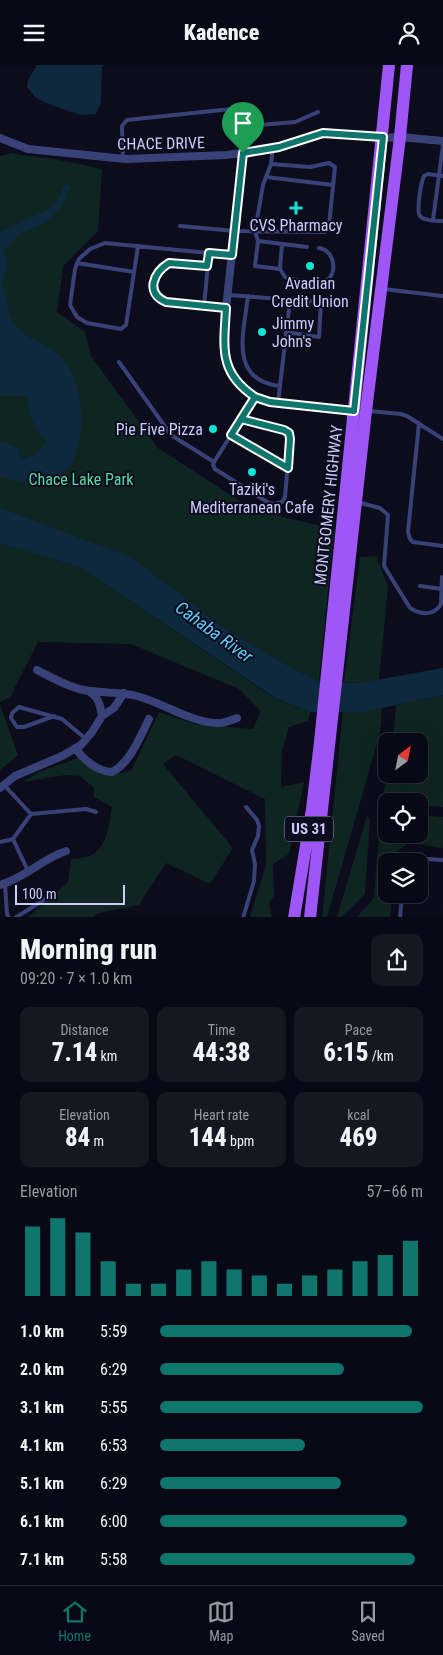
<!DOCTYPE html>
<html lang="en">
<head>
<meta charset="utf-8">
<style>
  body { margin:0; font-family:"Roboto Condensed",sans-serif; background:#171722; color:#f1f3f6; height:100vh; display:flex; flex-direction:column; font-size:19px; white-space:nowrap }
  * { box-sizing:border-box; margin:0 }
  p { font-size:16px; color:#999aa0 }
  .icon { flex:none; width:28px; height:28px; fill:none; stroke:currentColor; stroke-width:2; stroke-linecap:round; stroke-linejoin:round }
  .map { position:relative; height:852px; overflow:hidden }
  .details { display:flex; flex-direction:column; background:#090915; flex:1 }
  .details>* { flex:none }
  .needle { width:32px; rotate:32deg }
  .fabs { position:absolute; left:378px; top:668px; display:grid; gap:10px }
  .fabs a { display:grid; place-items:center; width:50px; height:50px; border-radius:10px; background:#090915; box-shadow:0 5px 20px #0002,0 0 0 1px #292a34; font-size:25px }
  .scale { position:absolute; left:15px; bottom:12px; width:110px; box-sizing:border-box; padding-left:5px; border:2px solid #c9ccfc; border-top:0; font-size:14px; line-height:18px; white-space:nowrap; color:#c9ccfc; -webkit-text-stroke:4px #0c0c1c; paint-order:stroke }
  .pin { position:absolute; display:grid; place-items:center; width:42px; height:42px; color:#fff; margin:-51px -21px; border-radius:50% 50% 50% 0; rotate:-45deg; box-shadow:0 0 5px #0007 }
  .pin .icon { rotate:45deg }
  .round { display:grid; place-items:center; flex:none; width:52px; height:52px; border-radius:10px; background:#171722 }
  .overview { display:flex; align-items:center; justify-content:space-between; height:85px; padding:0 20px }
  h1 { font-size:28px; font-weight:800; line-height:38px }
  .metrics { display:grid; grid-template-columns:repeat(3,1fr); gap:8px; height:85px; padding:5px 20px }
  .metrics div { display:grid; align-content:center; border-radius:10px; background:#171722; text-align:center }
  .metrics b { font-size:25px; font-weight:800 }
  .metrics small { font-size:14px; font-weight:400 }
  .metrics p { font-size:14px }
  .chart { height:140px; padding:10px 20px }
  .chart p { display:flex; justify-content:space-between }
  .chart svg { width:100%; height:90px; margin-top:5px; stroke:#0f766e; stroke-width:6 }
  ul { padding:0 20px; list-style:none; font-size:16px }
  li { display:grid; grid-template-columns:80px 60px 1fr; align-items:center; height:38px }
  li i { height:12px; border-radius:6px; background:#0f766e }
  header { display:flex; justify-content:space-between; align-items:center; height:65px; padding:0 20px; background:#090915; font-size:22px; font-weight:800 }
  .tabs { display:flex; justify-content:space-around; align-items:center; height:70px; border-top:1px solid #292a34; background:#090915; font-size:14px; color:#999aa0 }
  .tabs a { display:grid; justify-items:center; gap:2px }
  .tabs .current { color:#0f766e }
  .map>svg:first-child { display:block }
</style>
</head>
<body>
<header><svg class="icon" aria-label="menu" viewBox="0 0 24 24"><path d="M4 6h16M4 12h16M4 18h16"/></svg>Kadence<svg class="icon" aria-label="person" viewBox="0 0 24 24"><circle cx="12" cy="8" r="4"/><path d="M4 21q1-7 8-7t8 7"/></svg></header>
<div class="map">
<svg width="443" height="853" viewBox="0 0 443 853">
  <rect width="100%" height="100%" fill="#0c0c1c"/>
  <!-- green -->
  <path fill="#0f2521" d="M 12,88 L 28,91 L 50,93 L 102,104 L 98,166 L 63,201 L 57,247 L 85,267 L 91,291 L 158,383 L 254,445 L 334,464 L 319,616 L 292,603 L 227,565 L 206,549 L 89,495 L 46,492 L 82,503 L 274,633 L 310,647 L 308,656 L 289,662 L 282,685 L 281,722 L 304,717 L 289,789 L 273,799 L 274,831 L 269,837 L 272,852 L 250,852 L 266,800 L 265,734 L 176,690 L 163,699 L 233,783 L 210,819 L 166,798 L 139,840 L 99,848 L 93,852 L 28,852 L 68,817 L 71,794 C 77,793 85,793 90,791 C 107,783 110,758 112,742 L 94,732 L 94,723 L 80,711 L 66,710 L 22,717 L 39,707 L 84,691 L 110,710 L 131,706 L 159,647 L 194,659 L 253,664 L 261,646 L 239,624 L 131,579 L 38,577 L 10,632 L 0,637 L 0,91 Z
    M 376,491 L 388,521 L 379,615 L 358,618 L 344,617 L 360,492 Z
    M 443,630 L 443,742 L 419,740 L 419,736 L 382,736 L 387,709 L 419,709 L 419,676 L 393,676 L 396,640 Z
    M 0,640 L 18,690 L 0,705 Z
    M 382,643 L 380,668 L 327,852 L 322,853 L 343,647 L 364,647 Z
    M 386,750 L 386,769 L 419,769 L 419,750 L 443,752 L 443,783 L 409,778 L 396,787 L 395,796 L 386,796 L 386,829 L 392,829 L 390,852 L 357,852 L 374,833 L 380,755 Z
    M 367,751 L 370,755 L 365,829 L 342,852 L 337,852 Z"/>
  <!-- water -->
  <path fill="#0e293e" d="M 37,0 L 104,0 L 102,2 L 101,37 L 96,49 L 81,50 L 54,41 L 36,33 L 27,22 L 28,15 Z
    M 65,119 L 70,121 L 64,139 L 48,156 L 18,170 L 9,182 L 3,186 C 4,189 7,193 7,197 C 8,204 2,211 3,219 C 3,225 7,231 8,237 C 9,241 8,245 9,248 C 17,275 47,275 63,294 C 86,322 91,390 58,412 C 40,425 19,417 0,411 L 0,377 L 7,378 L 19,384 L 20,391 L 25,394 L 36,389 L 46,377 C 44,371 40,369 37,364 C 32,356 26,342 29,333 L 28,331 L 0,331 L 0,167 L 47,145 L 57,136 Z
    M 0,443 L 130,492 L 227,565 L 292,603 L 319,616 L 358,618 L 443,603 L 443,630 L 364,647 L 310,647 L 275,633 L 82,503 L 0,478 Z"/>
  <g fill="none" stroke-linecap="round" stroke-linejoin="round">
    <!-- service -->
    <path stroke="#394278" stroke-width="4" d="M 273,83 L 271,99 L 263,120 L 255,166 L 258,176 L 255,201 L 280,204
      M 243,88 L 247,61 L 295,57 L 318,47
      M 123,94 L 122,61 L 127,55 L 231,44 C 241,45 245,52 247,61
      M 443,111 L 428,109 L 424,111 C 421,117 416,146 420,151 C 424,156 436,156 443,156
      M 266,112 L 333,120
      M 433,155 L 443,80
      M 180,161 L 235,166 L 325,167 L 329,160 L 335,102 L 329,98 L 310,102 L 271,99
      M 258,176 L 307,182
      M 282,179 L 280,204 L 285,212 L 289,214 C 298,215 318,219 325,216 C 337,212 337,186 319,183
      M 138,181 L 126,260 L 121,264 L 87,258 L 77,252 L 70,240 L 75,204 L 79,194 L 90,184 L 105,178 L 209,188
      M 77,198 L 134,207
      M 207,201 C 198,200 177,195 169,198 C 156,202 147,227 161,235 C 175,242 210,242 226,243
      M 383,224 L 443,231
      M 228,230 L 321,237 L 319,272 L 286,267
      M 248,231 C 244,267 228,315 280,321
      M 204,242 L 209,188 L 232,190
      M 119,297 L 171,370 L 214,397
      M 278,338 L 290,235
      M 369,346 L 401,349 L 407,351 L 443,374
      M 241,354 L 284,365 L 289,369 L 290,374 L 285,432 L 282,437 L 274,439 L 269,438 L 215,404 L 213,400 L 214,397 L 255,332
      M 419,358 L 408,467 L 410,474 L 413,477 L 443,481
      M 231,370 L 287,403
      M 357,437 L 380,443 L 388,450 L 384,501 L 410,543 C 421,550 434,551 441,539 L 442,512
      M 420,521 L 442,524
      M 54,651 L 24,662 L 17,662 L 11,653 L 12,648 L 19,642 L 62,654 L 86,674
      M 4,720 L 31,749 L 86,744 L 96,747
      M 13,774 L 28,806
      M 0,777 L 13,774 L 31,749
      M 407,796 L 412,793 L 443,795
      M 5,819 L 7,849 L 9,853
      M 15,853 L 47,833
      M 243,853 L 254,816 L 255,799 L 252,785 L 258,771 L 259,761 L 257,755 L 246,742
      M 400,853 L 402,829"/>
    <!-- minor -->
    <path stroke="#394278" stroke-width="8" d="M 0,73 L 28,84 L 125,94 L 227,90 L 279,82 L 323,68 L 383,73 L 400,72 L 443,76
      M 243,88 C 238,133 233,179 228,225 C 226,249 219,278 228,301 C 235,320 251,332 270,337 L 354,346
      M 37,605 C 53,613 73,625 91,626 C 107,628 122,627 137,631 C 163,638 192,658 218,658 C 224,659 231,655 237,653
      M 90,627 C 99,633 100,640 102,651
      M 75,683 C 84,695 97,706 112,707 C 130,698 140,672 149,654
      M 0,723 L 15,711 L 62,691 L 81,680 L 92,667 L 102,651 L 114,643 L 124,628
      M 0,820 C 25,813 42,794 66,786"/>
    <!-- primary -->
    <path stroke="#9e56f7" stroke-width="12" d="M 294,853 L 312,744 L 320,677 L 389,0
      M 310,853 L 366,346 L 400,72 L 407,0"/>
  </g>
  <g fill="none" stroke-linecap="round" stroke-linejoin="round">
    <defs>
      <path id="route" d="M 243,88 L 232,190 L 209,188 L 207,201 L 169,198 C 153,208 145,228 166,237 L 226,243 C 224,282 218,307 255,332 L 231,370 L 288,403 L 290,374 L 289,368 L 284,365 L 241,354 L 255,332 L 270,337 L 354,346 L 383,72 L 323,68 L 279,82 L 243,88"/>
    </defs>
    <!-- route casing -->
    <use href="#route" stroke="#fff" stroke-width="10"/>
    <!-- route -->
    <use href="#route" stroke="#0f766e" stroke-width="6"/>
  </g>
  <!-- markers -->
  <g fill="#0ce6d6" stroke="#0c0c1c" stroke-width="2">
    <path d="M293.5 135.5h5v5h5v5h-5v5h-5v-5h-5v-5h5z"/>
    <circle cx="310" cy="201" r="5"/>
    <circle cx="262" cy="267" r="5"/>
    <circle cx="213" cy="364" r="5"/>
    <circle cx="252" cy="407" r="5"/>
  </g>
  <g text-anchor="middle" stroke-width="4" stroke-linejoin="round" paint-order="stroke">
    <!-- shield labels -->
    <rect fill="#0c0c1c" stroke="#9092b9" stroke-width="1" x="285" y="751.5" width="48" height="25" rx="4"/>
    <g font-size="15" font-weight="bold" fill="#c9ccfc">
      <text x="309" y="769">US 31</text>
    </g>
    <!-- street labels -->
    <g font-size="16" fill="#c9ccfc" stroke="#0c0c1c">
      <text transform="translate(161 78) rotate(-1)" y="6">CHACE DRIVE</text>
      <text transform="translate(328 440) rotate(-84)" y="6">MONTGOMERY HIGHWAY</text>
    </g>
    <!-- poi labels -->
    <g font-size="16" fill="#c9ccfc" stroke="#0c0c1c">
      <text x="296" y="166">CVS Pharmacy</text>
      <text x="310" y="224">Avadian<tspan x="310" dy="18">Credit Union</tspan></text>
      <text x="272" y="264" text-anchor="start">Jimmy<tspan x="272" dy="18">John's</tspan></text>
      <text x="203" y="370" text-anchor="end">Pie Five Pizza</text>
      <text x="252" y="430">Taziki's<tspan x="252" dy="18">Mediterranean Cafe</tspan></text>
    </g>
    <!-- park labels -->
    <g font-size="16" fill="#5ad7a2" stroke="#0c0c1c">
      <text x="81" y="420">Chace Lake Park</text>
    </g>
    <!-- water labels -->
    <g font-size="18" font-style="italic" fill="#5dcaf7" stroke="#0c0c1c">
      <text transform="translate(214 567) rotate(36)" y="6">Cahaba River</text>
    </g>
  </g>
</svg>
<div class="fabs">
<a><svg class="needle" viewBox="-14 -14 28 28"><path d="M0-13l5 13h-10z" fill="#e53935"/><path d="M0 13l5-13h-10z" fill="#999aa0"/></svg></a>
<a><svg class="icon" aria-label="locate" viewBox="0 0 24 24"><circle cx="12" cy="12" r="6"/><path d="M12 2v4M12 18v4M2 12h4M18 12h4"/></svg></a>
<a><svg class="icon" aria-label="layers" viewBox="0 0 24 24"><path d="M12 4l9 5-9 5-9-5zM3 14l9 5 9-5"/></svg></a>
</div>
<div class="scale">100 m</div>
<div class="pin" style="left:243px;top:88px;background:#1e9e55"><svg class="icon" aria-label="arrive" viewBox="0 0 24 24"><path d="M6 21V4h12l-3 4 3 4H6"/></svg></div>
</div>
<section class="details">
<div class="overview"><div><h1>Morning run</h1><p>09:20 · 7 × 1.0 km</p></div><a class="round"><svg class="icon" aria-label="share" viewBox="0 0 24 24"><path d="M12 15V3M7 8l5-5 5 5M5 13v7h14v-7"/></svg></a></div>
<div class="metrics">
<div><p>Distance</p><b>7.14<small> km</small></b></div>
<div><p>Time</p><b>44:38</b></div>
<div><p>Pace</p><b>6:15<small> /km</small></b></div>
</div>
<div class="metrics">
<div><p>Elevation</p><b>84<small> m</small></b></div>
<div><p>Heart rate</p><b>144<small> bpm</small></b></div>
<div><p>kcal</p><b>469</b></div>
</div>
<div class="chart"><p><span>Elevation</span>57–66 m</p>
<svg viewBox="0 0 160 44" preserveAspectRatio="none"><path d="M5 44V10M15 44V6M25 44V13M35 44V27M45 44V38M55 44V38M65 44V31M75 44V27M85 44V31M95 44V34M105 44V38M115 44V34M125 44V31M135 44V27M145 44V24M155 44V17"/></svg>
</div>
<ul>
<li><b>1.0 km</b>5:59<i style="width:96%"></i></li>
<li><b>2.0 km</b>6:29<i style="width:70%"></i></li>
<li><b>3.1 km</b>5:55<i style="width:100%"></i></li>
<li><b>4.1 km</b>6:53<i style="width:55%"></i></li>
<li><b>5.1 km</b>6:29<i style="width:69%"></i></li>
<li><b>6.1 km</b>6:00<i style="width:94%"></i></li>
<li><b>7.1 km</b>5:58<i style="width:97%"></i></li>
</ul>
</section>
<nav class="tabs">
<a class="current"><svg class="icon" aria-label="home" viewBox="0 0 24 24"><path d="M3 11l9-7 9 7M6 9v11h12V9"/></svg>Home</a>
<a><svg class="icon" aria-label="map" viewBox="0 0 24 24"><path d="M3 6l6-2 6 2 6-2v14l-6 2-6-2-6 2zM9 4v14M15 6v14"/></svg>Map</a>
<a><svg class="icon" aria-label="saved" viewBox="0 0 24 24"><path d="M7 4h10v16l-5-4-5 4z"/></svg>Saved</a>
</nav>
</body>
</html>
